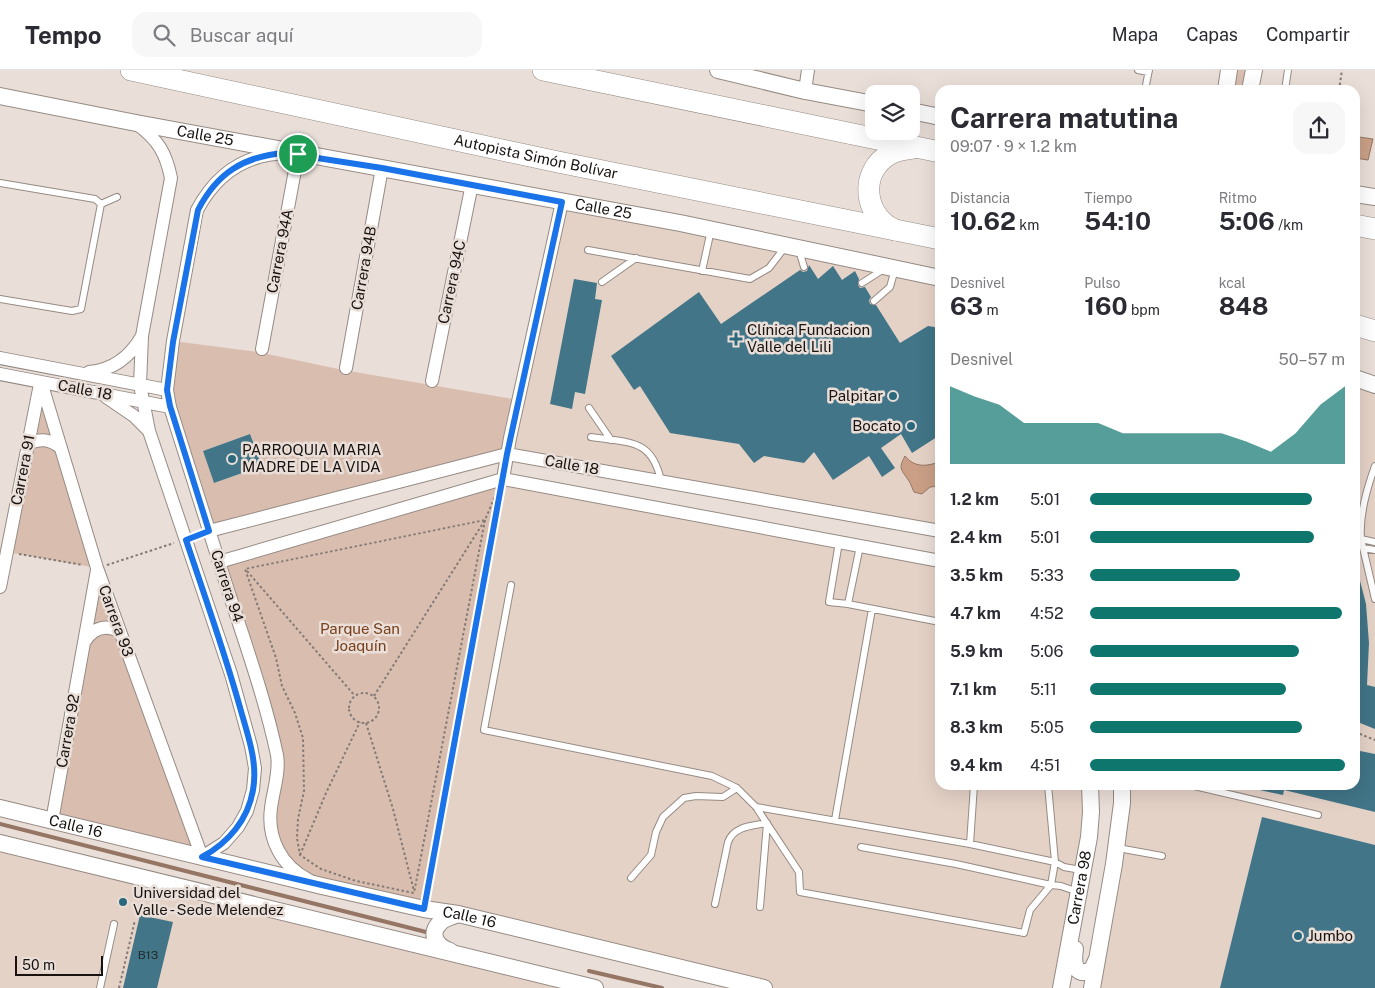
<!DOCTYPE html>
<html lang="es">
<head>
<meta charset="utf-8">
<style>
  body { margin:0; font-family:"Public Sans",sans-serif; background:#f7f7f7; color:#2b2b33; height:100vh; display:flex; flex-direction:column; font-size:19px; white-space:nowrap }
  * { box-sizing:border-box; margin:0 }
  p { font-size:16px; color:#7c7c81 }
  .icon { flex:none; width:28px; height:28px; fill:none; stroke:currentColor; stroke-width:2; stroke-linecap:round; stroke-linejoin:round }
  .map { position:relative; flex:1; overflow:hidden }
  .sheet { position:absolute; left:935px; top:15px; width:425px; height:705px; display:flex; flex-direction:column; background:#fff; border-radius:15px; box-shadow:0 5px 20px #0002 }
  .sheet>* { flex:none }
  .tools { position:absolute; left:865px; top:15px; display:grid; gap:10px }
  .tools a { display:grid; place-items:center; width:55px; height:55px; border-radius:10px; background:#fff; box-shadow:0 5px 20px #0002; font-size:25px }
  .scale { position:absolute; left:15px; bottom:12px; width:88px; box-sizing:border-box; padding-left:5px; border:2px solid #181311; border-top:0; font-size:14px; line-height:18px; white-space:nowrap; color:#181311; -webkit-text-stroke:4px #eaded8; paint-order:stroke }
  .pin { position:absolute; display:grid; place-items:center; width:42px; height:42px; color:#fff; margin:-21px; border:2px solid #fff; border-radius:50%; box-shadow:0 1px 5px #0007 }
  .round { display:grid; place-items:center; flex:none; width:52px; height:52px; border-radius:15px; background:#f7f7f7 }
  .overview { display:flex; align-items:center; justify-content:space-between; height:85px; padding:0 15px }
  h1 { font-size:28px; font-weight:700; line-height:38px }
  .figures { display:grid; grid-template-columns:repeat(3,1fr); gap:8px; height:85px; padding:5px 15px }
  .figures div { display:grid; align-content:center }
  .figures b { font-size:25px; font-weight:700 }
  .figures small { font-size:14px; font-weight:400 }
  .figures p { font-size:14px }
  .chart { height:140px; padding:10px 15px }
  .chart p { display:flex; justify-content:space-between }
  .chart svg { width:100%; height:90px; margin-top:5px; fill:#0f766e; opacity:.7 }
  ul { padding:0 15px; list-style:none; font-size:16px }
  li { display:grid; grid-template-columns:80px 60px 1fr; align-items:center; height:38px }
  li i { height:12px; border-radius:6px; background:#0f766e }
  header { display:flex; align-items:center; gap:30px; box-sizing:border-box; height:70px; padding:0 25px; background:#fff; border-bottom:1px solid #e1e1e2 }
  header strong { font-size:24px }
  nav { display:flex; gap:28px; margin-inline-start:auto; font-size:18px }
  .search { width:350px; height:45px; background:#f7f7f7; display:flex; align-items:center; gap:12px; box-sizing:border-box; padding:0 18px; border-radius:15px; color:#7c7c81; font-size:19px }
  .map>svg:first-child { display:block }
</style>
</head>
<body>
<header>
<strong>Tempo</strong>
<div class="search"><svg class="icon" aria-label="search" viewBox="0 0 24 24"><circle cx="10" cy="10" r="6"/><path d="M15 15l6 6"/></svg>Buscar aquí</div>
<nav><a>Mapa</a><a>Capas</a><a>Compartir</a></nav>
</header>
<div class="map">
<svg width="1375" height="918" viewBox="0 0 1375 918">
  <rect width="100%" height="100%" fill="#eaded8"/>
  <!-- built -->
  <path fill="#e5d2c7" d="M 562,132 L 940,208 L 940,461 L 507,384 Z
    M 1355,308 L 1375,315 L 1375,918 L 1092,918 L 1122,715 L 1355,715 Z
    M 503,409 L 940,491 L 940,715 L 1090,715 L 1061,918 L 764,918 L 424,839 Z
    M 0,773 L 595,918 L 0,918 Z"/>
  <!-- green -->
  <path fill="#d9beaf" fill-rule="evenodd" d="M 1229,0 L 1254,0 L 1250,20 L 1226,20 Z
    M 173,271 L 258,282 L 343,300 L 519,330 L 507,384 L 209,461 L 170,337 ZM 250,364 L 261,397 L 214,413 L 203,381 Z
    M 41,312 L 61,378 L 202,787 L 52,751 L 97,498 L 7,482 Z
    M 503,409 L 424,839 L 322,816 L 275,775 L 277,703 L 219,492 Z"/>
  <!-- water -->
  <path fill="#ca9f86" stroke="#957563" d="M 1359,67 L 1373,69 L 1368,90 L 1355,88 Z
    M 905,386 C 914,397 925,397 939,392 L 940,416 L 930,417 L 922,424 L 914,422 C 912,418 911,414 909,411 C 901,399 898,399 905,386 Z"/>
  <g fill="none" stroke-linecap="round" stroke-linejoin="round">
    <!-- stream -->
    <path stroke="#957563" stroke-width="4" d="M 0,754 L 426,862
      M 589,901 L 662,918"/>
  </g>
  <!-- building -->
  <path fill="#417587" d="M 809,195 L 818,209 L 833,196 L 842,210 L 855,201 L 859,209 L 858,215 L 860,218 L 865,217 L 871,227 L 869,230 L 870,234 L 876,235 L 900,273 L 928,256 L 940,258 L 940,365 L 912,383 L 901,364 L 881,378 L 895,398 L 882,407 L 869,386 L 833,410 L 814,382 L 804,393 L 764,386 L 754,393 L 739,374 L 670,363 L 640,316 L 634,320 L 611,286 L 699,222 L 721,254 L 800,200 L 803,202 L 807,201 Z
    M 574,209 L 597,213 L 595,229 L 602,230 L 585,324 L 575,322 L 572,339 L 550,334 Z
    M 250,364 L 262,396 L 214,413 L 203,381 Z
    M 1358,503 L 1366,534 L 1369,573 L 1367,615 L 1375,617 L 1375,659 L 1355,651 L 1355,504 Z
    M 1355,680 L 1375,684 L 1375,742 L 1284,720 L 1283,725 L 1255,719 L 1256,715 L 1355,715 Z
    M 1262,747 L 1375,775 L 1375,918 L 1220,918 Z
    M 140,845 L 173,852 L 157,918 L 123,918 Z"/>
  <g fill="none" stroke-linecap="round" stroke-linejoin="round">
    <defs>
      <path id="service" d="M 1138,0 L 1148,2
        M 1145,20 L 1149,0
        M 1285,20 L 1288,0
        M 0,113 L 95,129 L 101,134
        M 101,134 L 117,127
        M 588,180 L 750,209 L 769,198 L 785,177
        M 799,180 L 804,197
        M 702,201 L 711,160
        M 602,212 L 636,188
        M 862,213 L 884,199
        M 0,229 L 72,241 L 81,239 L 101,134
        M 874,231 L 890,217 L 895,199
        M 589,338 L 611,370
        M 591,367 C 629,373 652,368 661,411
        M 1375,396 C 1367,418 1359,445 1361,469 L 1375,529
        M 1361,469 L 1375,472
        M 839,472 L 829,532 L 848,534
        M 860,476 L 848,534 L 940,552
        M 1363,478 L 1375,480
        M 511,515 L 484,660 L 712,706 L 737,718 L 756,737 L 799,802 L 800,822 L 1024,863 L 1030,840 L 1051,815 L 1055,792 L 1048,715
        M 1190,715 L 1318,745
        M 756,737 L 970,774 L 1055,792 L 1064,797 L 1081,800
        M 835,750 L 872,539
        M 970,774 L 974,715
        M 861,777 L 956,794 L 1051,815 L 1061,816 L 1078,822
        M 1118,778 L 1162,786
        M 631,808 L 651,785 L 656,762 L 663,747 L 684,728 L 696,726 L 723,727 L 737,718
        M 715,834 L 728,772 C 734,756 752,756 767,753 L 760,837
        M 100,918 L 114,854"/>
      <path id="minor" d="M 805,21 L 808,0
        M 262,279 L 298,84 C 252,80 219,99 197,140 L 173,271 L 167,320 L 170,337 C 189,396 207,455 226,514 C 244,570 265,628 277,685 C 280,702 273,721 271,738 C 267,768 281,796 309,810
        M 0,288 L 167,320
        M 346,298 L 382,98
        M 89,302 C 113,300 130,287 142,266
        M 0,304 L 170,337
        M 432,311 L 472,114
        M 41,312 L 97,498 L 202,787 L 224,773 L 238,757 L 247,741 L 253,720 L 255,698 L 251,676 L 231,604 L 149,361 L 140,315 L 142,266 L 171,108 C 166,83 158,70 138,55
        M 106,327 L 134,346 L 149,361
        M 28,374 C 41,368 50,369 61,378
        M 503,409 L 510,368 L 562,132
        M 209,461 L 507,384 L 940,461
        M 219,492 L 503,409 L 940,491
        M 0,517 L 40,314
        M 85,571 C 94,557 106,554 120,562
        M 52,751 L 97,500"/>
      <g id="tertiary">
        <path d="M 718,0 L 805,21 L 874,34"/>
        <path d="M 1226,20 L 1229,0"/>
        <path d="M 1250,20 L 1254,0"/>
        <path id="s1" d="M 0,26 L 136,53 L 680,153 L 940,208"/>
        <path d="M 911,41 L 940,47"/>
        <path d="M 1355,124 L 1375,127"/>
        <path d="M 1355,308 L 1375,315"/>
        <path id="s2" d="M 0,738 L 322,816 L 424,839 L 458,844 L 764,918"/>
        <path d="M 0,773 L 595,918"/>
        <path d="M 1075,879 C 1073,892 1074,908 1092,900 L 1096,891"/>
        <path d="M 450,881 C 437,877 428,864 440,853 C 444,848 452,847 458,844"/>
        <path id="s3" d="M 1061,918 L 1089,767 L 1091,742 L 1090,715"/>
        <path d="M 1092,918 L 1114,794 L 1122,733 L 1122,715"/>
      </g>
      <g id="trunk">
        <path id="s4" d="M 131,0 L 558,92 L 940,169"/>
        <path d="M 543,0 L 940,82"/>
        <path d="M 1355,155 L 1375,159"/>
        <path d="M 895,160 C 863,146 859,101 890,84 C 897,80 905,79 913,78"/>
        <path d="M 1355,255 L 1375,261"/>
      </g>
    </defs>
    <!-- service casing -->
    <use href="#service" stroke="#968b84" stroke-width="8"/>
    <!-- minor casing -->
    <use href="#minor" stroke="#968b84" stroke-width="14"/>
    <!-- tertiary casing -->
    <use href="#tertiary" stroke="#968b84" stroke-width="18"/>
    <!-- trunk casing -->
    <use href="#trunk" stroke="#968b84" stroke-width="22"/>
    <!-- path -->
    <path stroke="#837a76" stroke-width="2" stroke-dasharray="2.5 2.5" stroke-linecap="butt" d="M 1339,20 L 1342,0
      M 485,450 L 414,823 L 356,811 L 321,799 L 300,785 L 297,768 L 298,749 L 304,721 L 303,668 L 295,643 L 282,616 L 276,588 L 245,499 Z
      M 19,484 L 83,495
      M 107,495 L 174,473
      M 247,501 L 355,626
      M349 638a15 15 0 1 1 30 0a15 15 0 1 1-30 0Z
      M 374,626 L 485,450 L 496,424
      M 366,653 L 393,739 L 414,821
      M 1355,662 L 1375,670
      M 300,785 L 326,723 L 360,652
      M 426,827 L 500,423
      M 119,918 L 135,850"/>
    <!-- service -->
    <use href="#service" stroke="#fff" stroke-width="6"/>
    <!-- minor -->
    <use href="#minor" stroke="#fff" stroke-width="12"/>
    <!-- tertiary -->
    <use href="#tertiary" stroke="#fff" stroke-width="16"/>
    <!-- trunk -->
    <use href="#trunk" stroke="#fff" stroke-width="21"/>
  </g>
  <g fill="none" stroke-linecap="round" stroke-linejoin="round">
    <defs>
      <path id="route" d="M 285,83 L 382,98 L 562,132 L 507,384 L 424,839 L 202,787 C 228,773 248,750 253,720 C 258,693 248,666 241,641 C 225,583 205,527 186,470 L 209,461 L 170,336 L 167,320 L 173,272 L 198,140 C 217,103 244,86 285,83 Z"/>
    </defs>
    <!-- route casing -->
    <use href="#route" stroke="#fff" stroke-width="10"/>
    <!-- route -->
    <use href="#route" stroke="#1a73e8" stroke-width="6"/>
  </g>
  <!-- markers -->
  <g fill="#29687d" stroke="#eaded8" stroke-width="2">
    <path d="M733.5 261.5h5v5h5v5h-5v5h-5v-5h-5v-5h5z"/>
    <circle cx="893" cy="326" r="5"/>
    <circle cx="911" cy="356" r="5"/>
    <circle cx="232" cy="389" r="5"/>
    <circle cx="123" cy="832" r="5"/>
    <circle cx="1298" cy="866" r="5"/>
  </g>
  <g text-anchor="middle" stroke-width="5" stroke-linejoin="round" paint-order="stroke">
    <!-- number labels -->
    <g font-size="12" fill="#222c2e">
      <text x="148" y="889">B13</text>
    </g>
    <!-- street labels -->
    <g font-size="15" fill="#181311" stroke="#eaded8">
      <text dy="5" stroke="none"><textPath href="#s1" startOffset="209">Calle 25</textPath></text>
      <text dy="5" stroke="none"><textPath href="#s4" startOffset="414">Autopista Simón Bolívar</textPath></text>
      <text dy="5" stroke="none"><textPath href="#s1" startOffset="614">Calle 25</textPath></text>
      <text transform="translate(280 181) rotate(-79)" y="5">Carrera 94A</text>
      <text transform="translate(364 198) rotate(-80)" y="5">Carrera 94B</text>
      <text transform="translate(452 212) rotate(-78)" y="5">Carrera 94C</text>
      <text transform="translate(85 320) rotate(11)" y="5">Calle 18</text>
      <text transform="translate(572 395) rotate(10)" y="5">Calle 18</text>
      <text transform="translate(23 400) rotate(-79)" y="5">Carrera 91</text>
      <text transform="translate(227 516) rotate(72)" y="5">Carrera 94</text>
      <text transform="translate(116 551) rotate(70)" y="5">Carrera 93</text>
      <text transform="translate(68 661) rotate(-80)" y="5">Carrera 92</text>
      <text dy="5" stroke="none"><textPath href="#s2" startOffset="78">Calle 16</textPath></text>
      <text dy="5" stroke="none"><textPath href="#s3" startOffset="102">Carrera 98</textPath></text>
      <text dy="5" stroke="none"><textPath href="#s2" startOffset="482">Calle 16</textPath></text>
    </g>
    <!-- poi labels -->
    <g font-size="15" fill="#181311" stroke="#eaded8" text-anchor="start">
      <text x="747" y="265">Clínica Fundacion<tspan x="747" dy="17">Valle del Lili</tspan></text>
      <text x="883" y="331" text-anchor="end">Palpitar</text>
      <text x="901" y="361" text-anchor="end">Bocato</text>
      <text x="242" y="385">PARROQUIA MARIA<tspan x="242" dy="17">MADRE DE LA VIDA</tspan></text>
      <text x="133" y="828">Universidad del<tspan x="133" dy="17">Valle - Sede Melendez</tspan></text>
      <text x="1308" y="871">Jumbo</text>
    </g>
    <!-- park labels -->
    <g font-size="15" fill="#79411c" stroke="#eaded8">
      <text x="360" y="564">Parque San<tspan x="360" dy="17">Joaquín</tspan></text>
    </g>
  </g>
</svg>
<div class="tools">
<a><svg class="icon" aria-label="layers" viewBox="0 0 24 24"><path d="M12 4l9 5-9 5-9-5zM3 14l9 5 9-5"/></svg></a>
</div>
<div class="scale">50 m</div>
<div class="pin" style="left:298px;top:84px;background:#1e9e55"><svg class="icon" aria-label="arrive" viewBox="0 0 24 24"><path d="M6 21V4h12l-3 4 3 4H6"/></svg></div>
<section class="sheet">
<div class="overview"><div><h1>Carrera matutina</h1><p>09:07 · 9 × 1.2 km</p></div><a class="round"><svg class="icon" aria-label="share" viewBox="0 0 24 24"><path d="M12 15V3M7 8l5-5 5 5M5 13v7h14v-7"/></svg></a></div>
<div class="figures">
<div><p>Distancia</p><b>10.62<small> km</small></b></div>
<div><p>Tiempo</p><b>54:10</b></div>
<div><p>Ritmo</p><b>5:06<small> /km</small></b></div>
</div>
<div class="figures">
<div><p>Desnivel</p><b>63<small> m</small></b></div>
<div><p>Pulso</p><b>160<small> bpm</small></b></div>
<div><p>kcal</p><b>848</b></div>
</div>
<div class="chart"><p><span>Desnivel</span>50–57 m</p>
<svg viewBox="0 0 160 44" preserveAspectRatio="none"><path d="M0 44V6L10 11L20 15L30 24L40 24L50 24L60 24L70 29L80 29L90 29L100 29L110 29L120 33L130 38L140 29L150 15L160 6V44z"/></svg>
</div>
<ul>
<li><b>1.2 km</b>5:01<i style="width:87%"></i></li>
<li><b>2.4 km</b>5:01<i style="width:88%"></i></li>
<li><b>3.5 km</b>5:33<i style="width:59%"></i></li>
<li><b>4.7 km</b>4:52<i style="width:99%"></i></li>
<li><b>5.9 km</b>5:06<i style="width:82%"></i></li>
<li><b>7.1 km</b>5:11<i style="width:77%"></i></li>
<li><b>8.3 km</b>5:05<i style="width:83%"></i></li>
<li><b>9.4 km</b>4:51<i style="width:100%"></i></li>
</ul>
</section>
</div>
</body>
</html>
